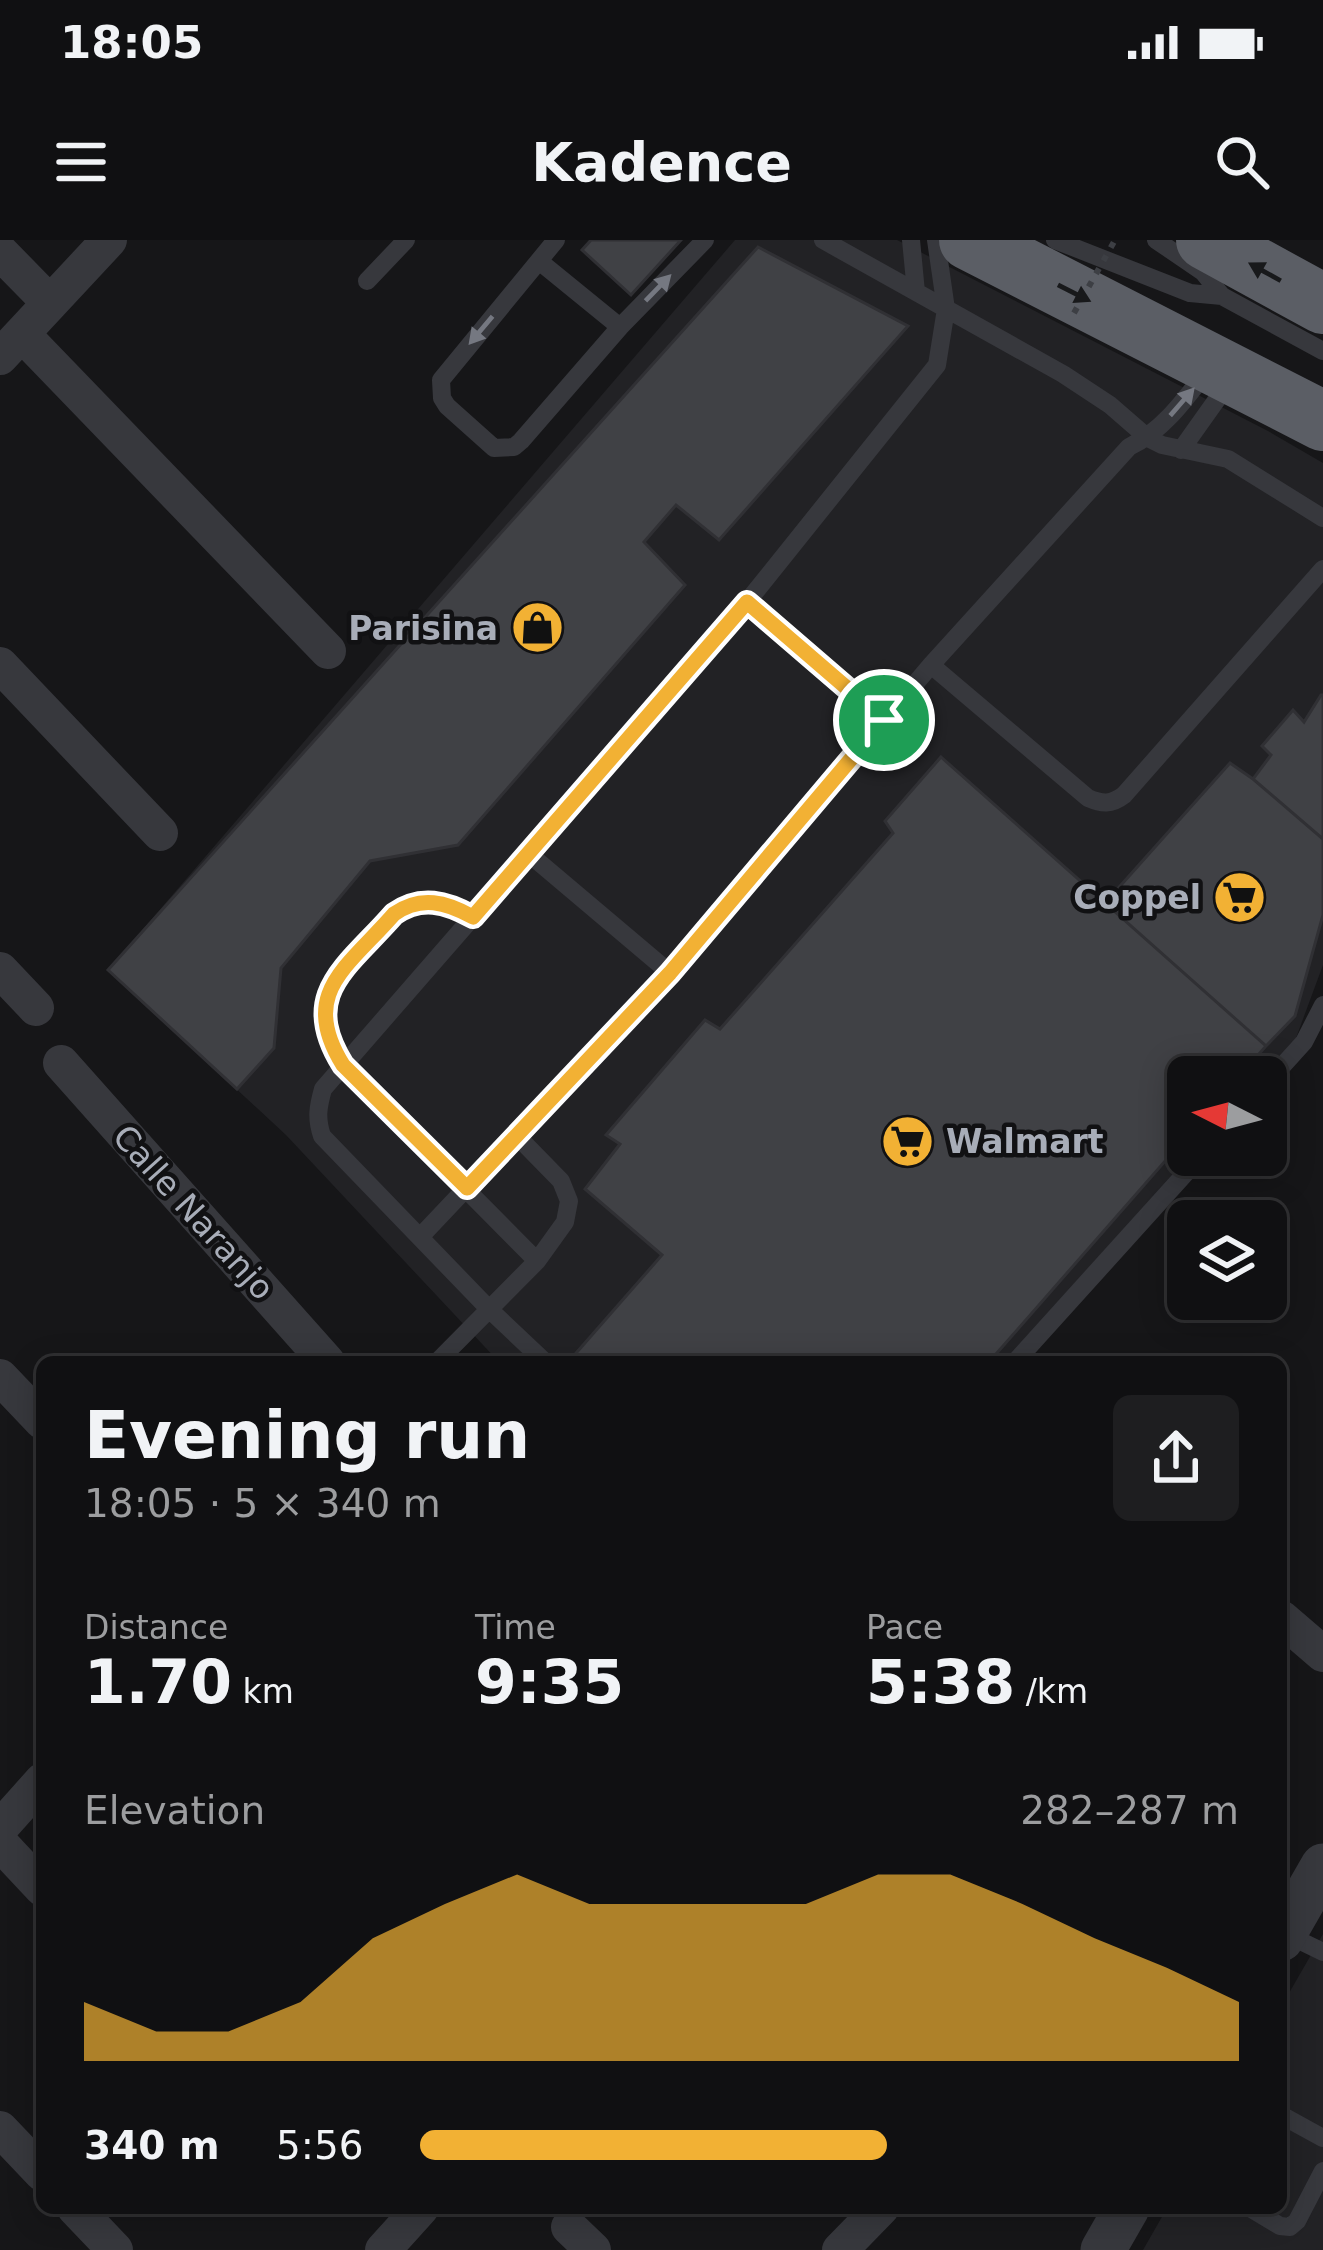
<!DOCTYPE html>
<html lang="en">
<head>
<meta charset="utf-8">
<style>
  body { margin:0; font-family:"DejaVu Sans",sans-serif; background:#1e1e20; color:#f1f3f6; height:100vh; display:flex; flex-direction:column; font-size:45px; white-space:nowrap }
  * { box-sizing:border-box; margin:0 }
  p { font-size:39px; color:#9c9d9f }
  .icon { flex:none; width:66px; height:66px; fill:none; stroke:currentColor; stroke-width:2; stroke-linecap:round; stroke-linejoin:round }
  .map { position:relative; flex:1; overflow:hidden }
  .drawer { position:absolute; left:36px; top:1116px; width:1251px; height:858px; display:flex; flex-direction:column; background:#101012; border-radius:18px; box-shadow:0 6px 30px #0003,0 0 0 3px #303032 }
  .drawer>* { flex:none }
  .needle { width:78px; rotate:276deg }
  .buttons { position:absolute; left:1167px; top:816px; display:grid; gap:24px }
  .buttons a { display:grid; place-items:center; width:120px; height:120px; border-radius:18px; background:#101012; box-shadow:0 6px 30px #0003,0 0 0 3px #303032; font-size:60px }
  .pin { position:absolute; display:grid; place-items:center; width:102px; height:102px; color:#fff; margin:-51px; border:6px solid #fff; border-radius:50%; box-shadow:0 3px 12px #0007 }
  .round { display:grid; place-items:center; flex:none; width:126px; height:126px; border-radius:18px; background:#1e1e20 }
  .head { display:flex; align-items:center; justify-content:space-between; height:204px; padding:0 48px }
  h1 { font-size:66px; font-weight:700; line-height:90px }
  .figures { display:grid; grid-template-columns:repeat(3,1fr); gap:18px; height:204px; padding:12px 48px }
  .figures div { display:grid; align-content:center }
  .figures b { font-size:60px; font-weight:700 }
  .figures small { font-size:33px; font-weight:400 }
  .figures p { font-size:33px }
  .chart { height:336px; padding:24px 48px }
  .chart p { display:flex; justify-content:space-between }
  .chart svg { width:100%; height:216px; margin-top:12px; fill:#f2b134; opacity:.7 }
  ul { padding:0 48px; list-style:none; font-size:39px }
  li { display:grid; grid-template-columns:192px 144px 1fr; align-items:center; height:90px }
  li i { height:30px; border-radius:15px; background:#f2b134 }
  .status { display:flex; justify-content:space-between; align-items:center; height:84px; padding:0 60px; background:#101012; direction:ltr }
  .status svg { height:33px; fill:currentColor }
  header { display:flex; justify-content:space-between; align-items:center; height:156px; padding:0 48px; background:#101012; font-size:54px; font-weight:700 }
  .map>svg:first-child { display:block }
</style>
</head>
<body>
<div class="status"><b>18:05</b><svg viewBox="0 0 49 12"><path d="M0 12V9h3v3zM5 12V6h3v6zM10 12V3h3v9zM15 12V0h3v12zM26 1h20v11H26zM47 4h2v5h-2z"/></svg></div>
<header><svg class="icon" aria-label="menu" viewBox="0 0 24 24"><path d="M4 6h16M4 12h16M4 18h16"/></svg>Kadence<svg class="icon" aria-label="search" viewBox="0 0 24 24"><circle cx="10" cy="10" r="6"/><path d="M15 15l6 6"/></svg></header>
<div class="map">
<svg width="1323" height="2010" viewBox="0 0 1323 2010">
  <rect width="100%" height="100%" fill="#161618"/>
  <!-- built -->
  <path fill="#222225" d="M 735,0 L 897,0 L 1268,191 L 1323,223 L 1323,725 L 1296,798 L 1261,837 L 1188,837 L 1188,915 L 1190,915 L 1004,1122 L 499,1122 L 286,895 L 108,730 Z
    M 1323,1694 L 1323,2010 L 1143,2010 L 1167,1968 L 1281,1968 L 1281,1767 Z"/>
  <!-- building -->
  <path fill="#404145" stroke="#303034" stroke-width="3" d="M 591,0 L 681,0 L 631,55 L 582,10 Z
    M 758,7 L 908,86 L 719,300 L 676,265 L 644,302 L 685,345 L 458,605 L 370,621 L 281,728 L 274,808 L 237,849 L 108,730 Z
    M 1321,455 L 1323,455 L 1323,599 L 1253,539 L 1271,515 L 1262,506 L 1293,470 L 1304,482 Z
    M 941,517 L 1266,806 L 1239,837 L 1188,837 L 1188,895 L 989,1122 L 572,1122 L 570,1120 L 662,1015 L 585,949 L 620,904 L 606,895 L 705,780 L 720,789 L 893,593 L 885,581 Z
    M 1230,523 L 1253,539 L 1323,599 L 1323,675 L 1295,776 L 1266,806 L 1105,663 Z"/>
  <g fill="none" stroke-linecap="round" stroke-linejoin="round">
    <!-- service -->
    <path stroke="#37383d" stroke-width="18" d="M 556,0 L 441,140 L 442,158 L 447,166 L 494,208 L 514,207 L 521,201 L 620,87 L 705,0
      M 823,0 L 1063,134 L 1110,165 L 1148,198 L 1162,205 L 1228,219 L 1323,278
      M 911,0 L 916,52
      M 1055,0 L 1190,53 L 1222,56
      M 1156,0 L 1203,32 L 1222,56 L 1323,111
      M 539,21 L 620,87
      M 367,41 L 406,0
      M 1181,210 L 1230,141
      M 747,362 L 883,480
      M 931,425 L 1088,558 C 1102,564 1111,565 1124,555 L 1323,329
      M 528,613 L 670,733
      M 474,677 C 446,662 421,655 394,674 C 348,727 299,753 343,825 L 537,1021
      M 1266,844 L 1304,802 L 1323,765
      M 420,997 L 670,733 L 931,425 L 1129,207 C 1162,191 1184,161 1206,132
      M 437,1122 L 537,1021 L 565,982 L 569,961 L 561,941 L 518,897
      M 545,1122 L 490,1070 L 322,896 C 316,878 318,867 323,849 L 747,362 L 937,125 L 946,69 L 936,0
      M 1015,1122 L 1202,915
      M 1284,1693 L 1323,1712
      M 1281,1875 L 1323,1898
      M 1250,1968 L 1280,1986 L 1290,1987 L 1297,1981 L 1323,1931"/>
    <!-- minor -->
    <path stroke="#37383d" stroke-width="36" d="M 0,12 L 50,63
      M 22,94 L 328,411
      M 0,117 L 109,0
      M 0,425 L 160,593
      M 0,730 L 36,768
      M 61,823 L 327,1122
      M 0,1137 L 42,1181
      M 1281,1378 L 1323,1414
      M 0,1588 L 42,1541
      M 0,1603 L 42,1648
      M 0,1889 L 42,1933
      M 75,1968 L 115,2010
      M 569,1987 L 593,2010
      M 383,2010 L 421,1968
      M 840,2010 L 881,1968"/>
    <!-- tertiary -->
    <path stroke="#37383d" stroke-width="45" d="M 1281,1699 L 1323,1626
      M 1103,2010 L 1127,1968"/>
    <!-- trunk -->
    <path stroke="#5b5e65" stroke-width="60" d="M 969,0 L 1323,181
      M 1206,0 L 1323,64"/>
    <!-- path-bridge -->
    <path stroke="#3d3f44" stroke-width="6" stroke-dasharray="6 9" stroke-linecap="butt" d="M 1074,73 L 1115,0"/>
  </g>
  <!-- one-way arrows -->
  <defs><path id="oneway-solid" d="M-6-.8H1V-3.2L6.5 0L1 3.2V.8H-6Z" transform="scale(3)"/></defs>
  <g fill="#18191b">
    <use href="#oneway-solid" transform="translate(1265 32) rotate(-151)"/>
    <use href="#oneway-solid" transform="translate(1074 53) rotate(27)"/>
  </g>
  <g fill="#757881">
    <use href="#oneway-solid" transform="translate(658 48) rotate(-46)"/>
    <use href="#oneway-solid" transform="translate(481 90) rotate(130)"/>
    <use href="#oneway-solid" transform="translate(1182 162) rotate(-49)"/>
  </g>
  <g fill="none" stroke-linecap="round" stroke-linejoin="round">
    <defs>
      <path id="route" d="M 747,362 L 884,480 L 670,733 L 467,948 L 343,825 C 298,753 348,727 394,674 C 421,655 446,662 473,677 Z"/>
    </defs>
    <!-- route casing -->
    <use href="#route" stroke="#fff" stroke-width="24"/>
    <!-- route -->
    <use href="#route" stroke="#f2b134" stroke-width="15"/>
  </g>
  <!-- icons -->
  <defs>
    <symbol id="shop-disc" viewBox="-11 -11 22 22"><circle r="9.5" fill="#f2b134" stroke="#111113"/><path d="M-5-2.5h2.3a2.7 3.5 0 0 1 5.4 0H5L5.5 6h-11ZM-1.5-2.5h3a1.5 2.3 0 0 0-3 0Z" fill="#111"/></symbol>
    <symbol id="supermarket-disc" viewBox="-11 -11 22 22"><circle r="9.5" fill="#f2b134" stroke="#111113"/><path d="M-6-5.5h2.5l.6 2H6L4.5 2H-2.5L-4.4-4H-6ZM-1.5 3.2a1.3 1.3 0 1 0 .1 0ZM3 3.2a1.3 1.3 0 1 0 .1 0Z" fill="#111"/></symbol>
  </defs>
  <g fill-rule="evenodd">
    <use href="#shop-disc" x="508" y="358" width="59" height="59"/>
    <use href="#supermarket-disc" x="1210" y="628" width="59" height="59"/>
    <use href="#supermarket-disc" x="878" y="872" width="59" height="59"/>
  </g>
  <g text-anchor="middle" stroke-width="9" stroke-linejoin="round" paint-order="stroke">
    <!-- poi labels -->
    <g font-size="33" font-weight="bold" fill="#a8adb8" stroke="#111113" text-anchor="end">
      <text x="498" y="400">Parisina</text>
      <text x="1201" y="669">Coppel</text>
      <text x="946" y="913" text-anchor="start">Walmart</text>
    </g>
    <!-- street labels -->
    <g font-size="33" fill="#a8adb8" stroke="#111113">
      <text transform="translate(194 972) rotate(48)" y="12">Calle Naranjo</text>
    </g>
  </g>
</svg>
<div class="buttons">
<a><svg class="needle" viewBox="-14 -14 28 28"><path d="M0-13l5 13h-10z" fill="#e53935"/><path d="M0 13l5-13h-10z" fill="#9c9d9f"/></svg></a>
<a><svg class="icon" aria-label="layers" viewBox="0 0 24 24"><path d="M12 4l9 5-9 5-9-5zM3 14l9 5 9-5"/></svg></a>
</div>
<div class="pin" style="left:884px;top:480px;background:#1e9e55"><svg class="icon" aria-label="arrive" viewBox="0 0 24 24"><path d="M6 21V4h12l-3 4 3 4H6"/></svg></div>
<section class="drawer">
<div class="head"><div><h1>Evening run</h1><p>18:05 · 5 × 340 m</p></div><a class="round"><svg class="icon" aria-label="share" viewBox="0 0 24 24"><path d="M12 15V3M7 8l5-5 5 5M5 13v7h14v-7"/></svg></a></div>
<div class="figures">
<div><p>Distance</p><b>1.70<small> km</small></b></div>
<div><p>Time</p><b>9:35</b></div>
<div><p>Pace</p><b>5:38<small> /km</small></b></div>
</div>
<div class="chart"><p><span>Elevation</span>282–287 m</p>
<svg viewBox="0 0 160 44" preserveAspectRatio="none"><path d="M0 44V32L10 38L20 38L30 32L40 19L50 12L60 6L70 12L80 12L90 12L100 12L110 6L120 6L130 12L140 19L150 25L160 32V44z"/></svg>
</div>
<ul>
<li><b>340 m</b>5:56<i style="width:57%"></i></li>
</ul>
</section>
</div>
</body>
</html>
